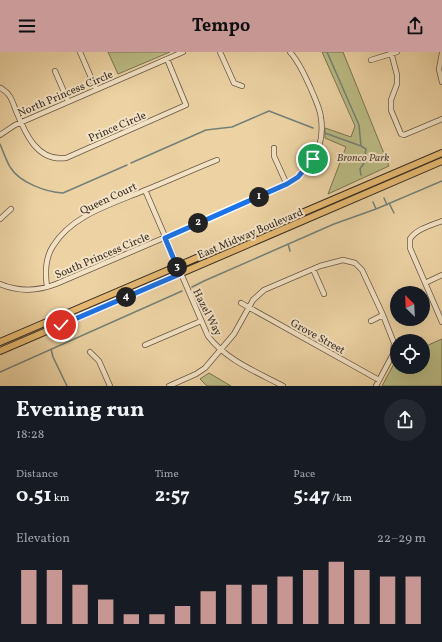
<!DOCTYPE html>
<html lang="en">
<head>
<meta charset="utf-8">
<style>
  body { margin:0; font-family:Vollkorn,serif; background:#242831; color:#f1f3f6; height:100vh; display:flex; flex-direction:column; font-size:15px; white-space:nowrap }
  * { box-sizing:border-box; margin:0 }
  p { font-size:13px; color:#9ea1a6 }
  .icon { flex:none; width:22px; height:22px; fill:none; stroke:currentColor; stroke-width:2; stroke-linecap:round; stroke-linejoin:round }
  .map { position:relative; height:334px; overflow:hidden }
  .drawer { display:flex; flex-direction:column; background:#171b24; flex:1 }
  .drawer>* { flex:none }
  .needle { width:26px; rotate:336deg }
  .tools { position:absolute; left:390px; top:234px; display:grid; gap:8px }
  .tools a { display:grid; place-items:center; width:40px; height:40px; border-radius:50%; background:#171b24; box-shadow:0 4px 16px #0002; font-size:20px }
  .pin { position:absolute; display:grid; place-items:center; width:34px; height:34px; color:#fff; margin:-17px; border:2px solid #fff; border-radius:50%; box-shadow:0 1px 4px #0007 }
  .km { position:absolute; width:20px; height:20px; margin:-10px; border-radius:50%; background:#222; color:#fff; font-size:11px; line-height:20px; text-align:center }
  .round { display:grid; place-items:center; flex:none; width:42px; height:42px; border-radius:21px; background:#242831 }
  .summary { display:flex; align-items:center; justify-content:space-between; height:68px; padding:0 16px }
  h1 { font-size:22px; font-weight:700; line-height:30px }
  .stats { display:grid; grid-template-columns:repeat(3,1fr); gap:6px; height:68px; padding:4px 16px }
  .stats div { display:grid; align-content:center }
  .stats b { font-size:20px; font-weight:700 }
  .stats small { font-size:11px; font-weight:400 }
  .stats p { font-size:11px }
  .chart { height:112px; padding:8px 16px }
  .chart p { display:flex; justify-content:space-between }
  .chart svg { width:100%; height:72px; margin-top:4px; stroke:#c59692; stroke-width:6 }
  header { display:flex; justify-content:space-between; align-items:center; height:52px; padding:0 16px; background:#c59692; color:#111; font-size:18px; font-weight:700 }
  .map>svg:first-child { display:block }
</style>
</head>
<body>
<header><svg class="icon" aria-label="menu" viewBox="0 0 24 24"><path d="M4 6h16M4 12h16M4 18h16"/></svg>Tempo<svg class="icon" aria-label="share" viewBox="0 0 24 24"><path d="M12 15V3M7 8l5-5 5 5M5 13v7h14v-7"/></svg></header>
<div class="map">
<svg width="442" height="334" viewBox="0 0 442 334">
  <rect width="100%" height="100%" fill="#edd3a4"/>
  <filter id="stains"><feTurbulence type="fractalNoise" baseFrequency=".005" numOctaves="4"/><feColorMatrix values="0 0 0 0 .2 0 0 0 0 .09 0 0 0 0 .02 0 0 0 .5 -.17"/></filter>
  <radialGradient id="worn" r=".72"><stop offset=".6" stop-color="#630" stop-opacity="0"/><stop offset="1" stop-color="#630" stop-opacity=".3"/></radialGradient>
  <!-- park -->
  <path fill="#bbbb84" stroke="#7a7455" d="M 108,0 L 170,0 L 118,22 Z
    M 322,0 L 343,0 L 389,114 L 328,142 L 346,95 L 325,86 L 325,76 L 351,85 L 355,74 Z
    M 442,287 L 442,334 L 382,334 L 396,308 L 397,315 L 423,315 L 423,300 L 426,294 Z
    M 209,321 L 231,334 L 207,334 L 200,327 Z"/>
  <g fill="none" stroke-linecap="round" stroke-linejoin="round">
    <!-- stream -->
    <path stroke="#748077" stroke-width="1.5" d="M 327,0 L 359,73 L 361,94
      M 325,81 L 361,94 L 366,97 L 364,111 L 360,117 L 361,123
      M 0,92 C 3,99 6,108 10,115 C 20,131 46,140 63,141 L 127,113
      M 131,111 L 206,78 L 232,75 L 269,59 L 313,76
      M 384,146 L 387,153
      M 373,150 L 376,157
      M 389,151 L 394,161
      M 288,192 L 290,199
      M 192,235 L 204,229 L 334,172 L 376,157 L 442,129
      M 51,297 L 53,305 L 67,334
      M 0,320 L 182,239"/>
    <defs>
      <path id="minor" d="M 80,0 L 96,37
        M 220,0 L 234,31 L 242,34
        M 391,0 L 397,23 L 397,32 L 391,48 L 391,58 L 401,82 L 404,83 L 442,67
        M 442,1 L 439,17 L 442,30
        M 371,8 L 397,0
        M 55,19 L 68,49
        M 1,36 C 3,38 7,40 8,42 C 12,46 14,54 16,59 C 25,81 37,110 66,106 L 186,53 L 167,7
        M 0,83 L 15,73 L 183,0
        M 274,96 L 274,104 L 287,133
        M 145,138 L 208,284 C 226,308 257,320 283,334
        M 0,167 L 11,157
        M 410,187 L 410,196 L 442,270
        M 410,187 C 416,177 432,173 442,169
        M 313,217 L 324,242
        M 425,231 L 442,223
        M 0,232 C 19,240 38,239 56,232 L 278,137 C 306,123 326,100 321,66 C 320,56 315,47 311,37 C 305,24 300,11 290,0
        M 47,235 C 45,221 45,206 53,194 C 72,163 112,152 143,139 C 168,129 192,118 217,108
        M 241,251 L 379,328
        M 371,269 L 383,263
        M 145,293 L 201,269
        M 90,300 L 99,309 L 110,334
        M 169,334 L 196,322 L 205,316 L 234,282 L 253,248 L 264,238 L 320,214 L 343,208 L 355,211 L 362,218 L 383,263 L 394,291 L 393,302 L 376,334"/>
      <path id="major" d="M 0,290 L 442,101
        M 0,299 L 442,109"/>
    </defs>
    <!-- minor casing -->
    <use href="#minor" stroke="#675746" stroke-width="6"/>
    <!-- major casing -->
    <use href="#major" stroke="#3a2e26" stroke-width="8"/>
    <!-- minor -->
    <use href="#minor" stroke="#f3e2c4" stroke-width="4.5"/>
    <!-- major -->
    <use href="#major" stroke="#e6ba72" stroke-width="6"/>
  </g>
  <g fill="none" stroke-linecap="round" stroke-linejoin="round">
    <defs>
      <path id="route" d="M 61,273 L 180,222 L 165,186 L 287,132 L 298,125 L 313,107"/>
    </defs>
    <!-- route casing -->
    <use href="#route" stroke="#fff" stroke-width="8"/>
    <!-- route -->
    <use href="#route" stroke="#1a73e8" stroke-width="5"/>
  </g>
  <g text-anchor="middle" stroke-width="4" stroke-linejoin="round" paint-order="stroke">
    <!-- street labels -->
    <g font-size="11" fill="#3a2e26" stroke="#f3e2c4">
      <text transform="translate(65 41) rotate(-23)" y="4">North Princess Circle</text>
      <text transform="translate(117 74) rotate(-23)" y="4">Prince Circle</text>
      <text transform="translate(108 146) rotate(-25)" y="4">Queen Court</text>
      <text transform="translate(250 181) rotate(-23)" y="4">East Midway Boulevard</text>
      <text transform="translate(102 203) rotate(-23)" y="4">South Princess Circle</text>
      <text transform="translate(208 260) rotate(63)" y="4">Hazel Way</text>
      <text transform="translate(318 284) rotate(29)" y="4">Grove Street</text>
    </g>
    <!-- park labels -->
    <g font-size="11" font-style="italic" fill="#544a39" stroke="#f3e2c4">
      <text x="363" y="109">Bronco Park</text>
    </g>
  </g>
  <rect width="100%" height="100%" filter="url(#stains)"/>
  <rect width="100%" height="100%" fill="url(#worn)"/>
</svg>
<div class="tools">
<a><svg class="needle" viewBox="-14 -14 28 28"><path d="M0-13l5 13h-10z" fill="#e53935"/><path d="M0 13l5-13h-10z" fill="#9ea1a6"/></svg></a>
<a><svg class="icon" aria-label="locate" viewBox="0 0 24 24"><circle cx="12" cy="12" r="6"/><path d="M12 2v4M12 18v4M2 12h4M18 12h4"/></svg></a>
</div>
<div class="pin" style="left:313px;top:107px;background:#1e9e55"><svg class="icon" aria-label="arrive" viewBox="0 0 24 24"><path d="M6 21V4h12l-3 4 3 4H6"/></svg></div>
<div class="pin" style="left:61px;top:273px;background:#d93025"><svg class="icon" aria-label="check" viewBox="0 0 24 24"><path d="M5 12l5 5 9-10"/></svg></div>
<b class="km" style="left:259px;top:145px">1</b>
<b class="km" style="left:198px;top:171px">2</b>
<b class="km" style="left:177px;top:215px">3</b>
<b class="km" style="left:126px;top:245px">4</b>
</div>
<section class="drawer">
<div class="summary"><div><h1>Evening run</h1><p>18:28</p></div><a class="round"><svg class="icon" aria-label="share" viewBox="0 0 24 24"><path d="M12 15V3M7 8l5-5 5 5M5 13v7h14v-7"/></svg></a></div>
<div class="stats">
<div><p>Distance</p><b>0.51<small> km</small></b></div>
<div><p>Time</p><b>2:57</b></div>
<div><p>Pace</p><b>5:47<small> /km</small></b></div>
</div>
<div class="chart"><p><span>Elevation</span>22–29 m</p>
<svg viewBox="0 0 160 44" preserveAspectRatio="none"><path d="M5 44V11M15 44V11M25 44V20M35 44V29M45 44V38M55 44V38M65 44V33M75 44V24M85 44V20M95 44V20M105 44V15M115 44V11M125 44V6M135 44V11M145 44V15M155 44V15"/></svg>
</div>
</section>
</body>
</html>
